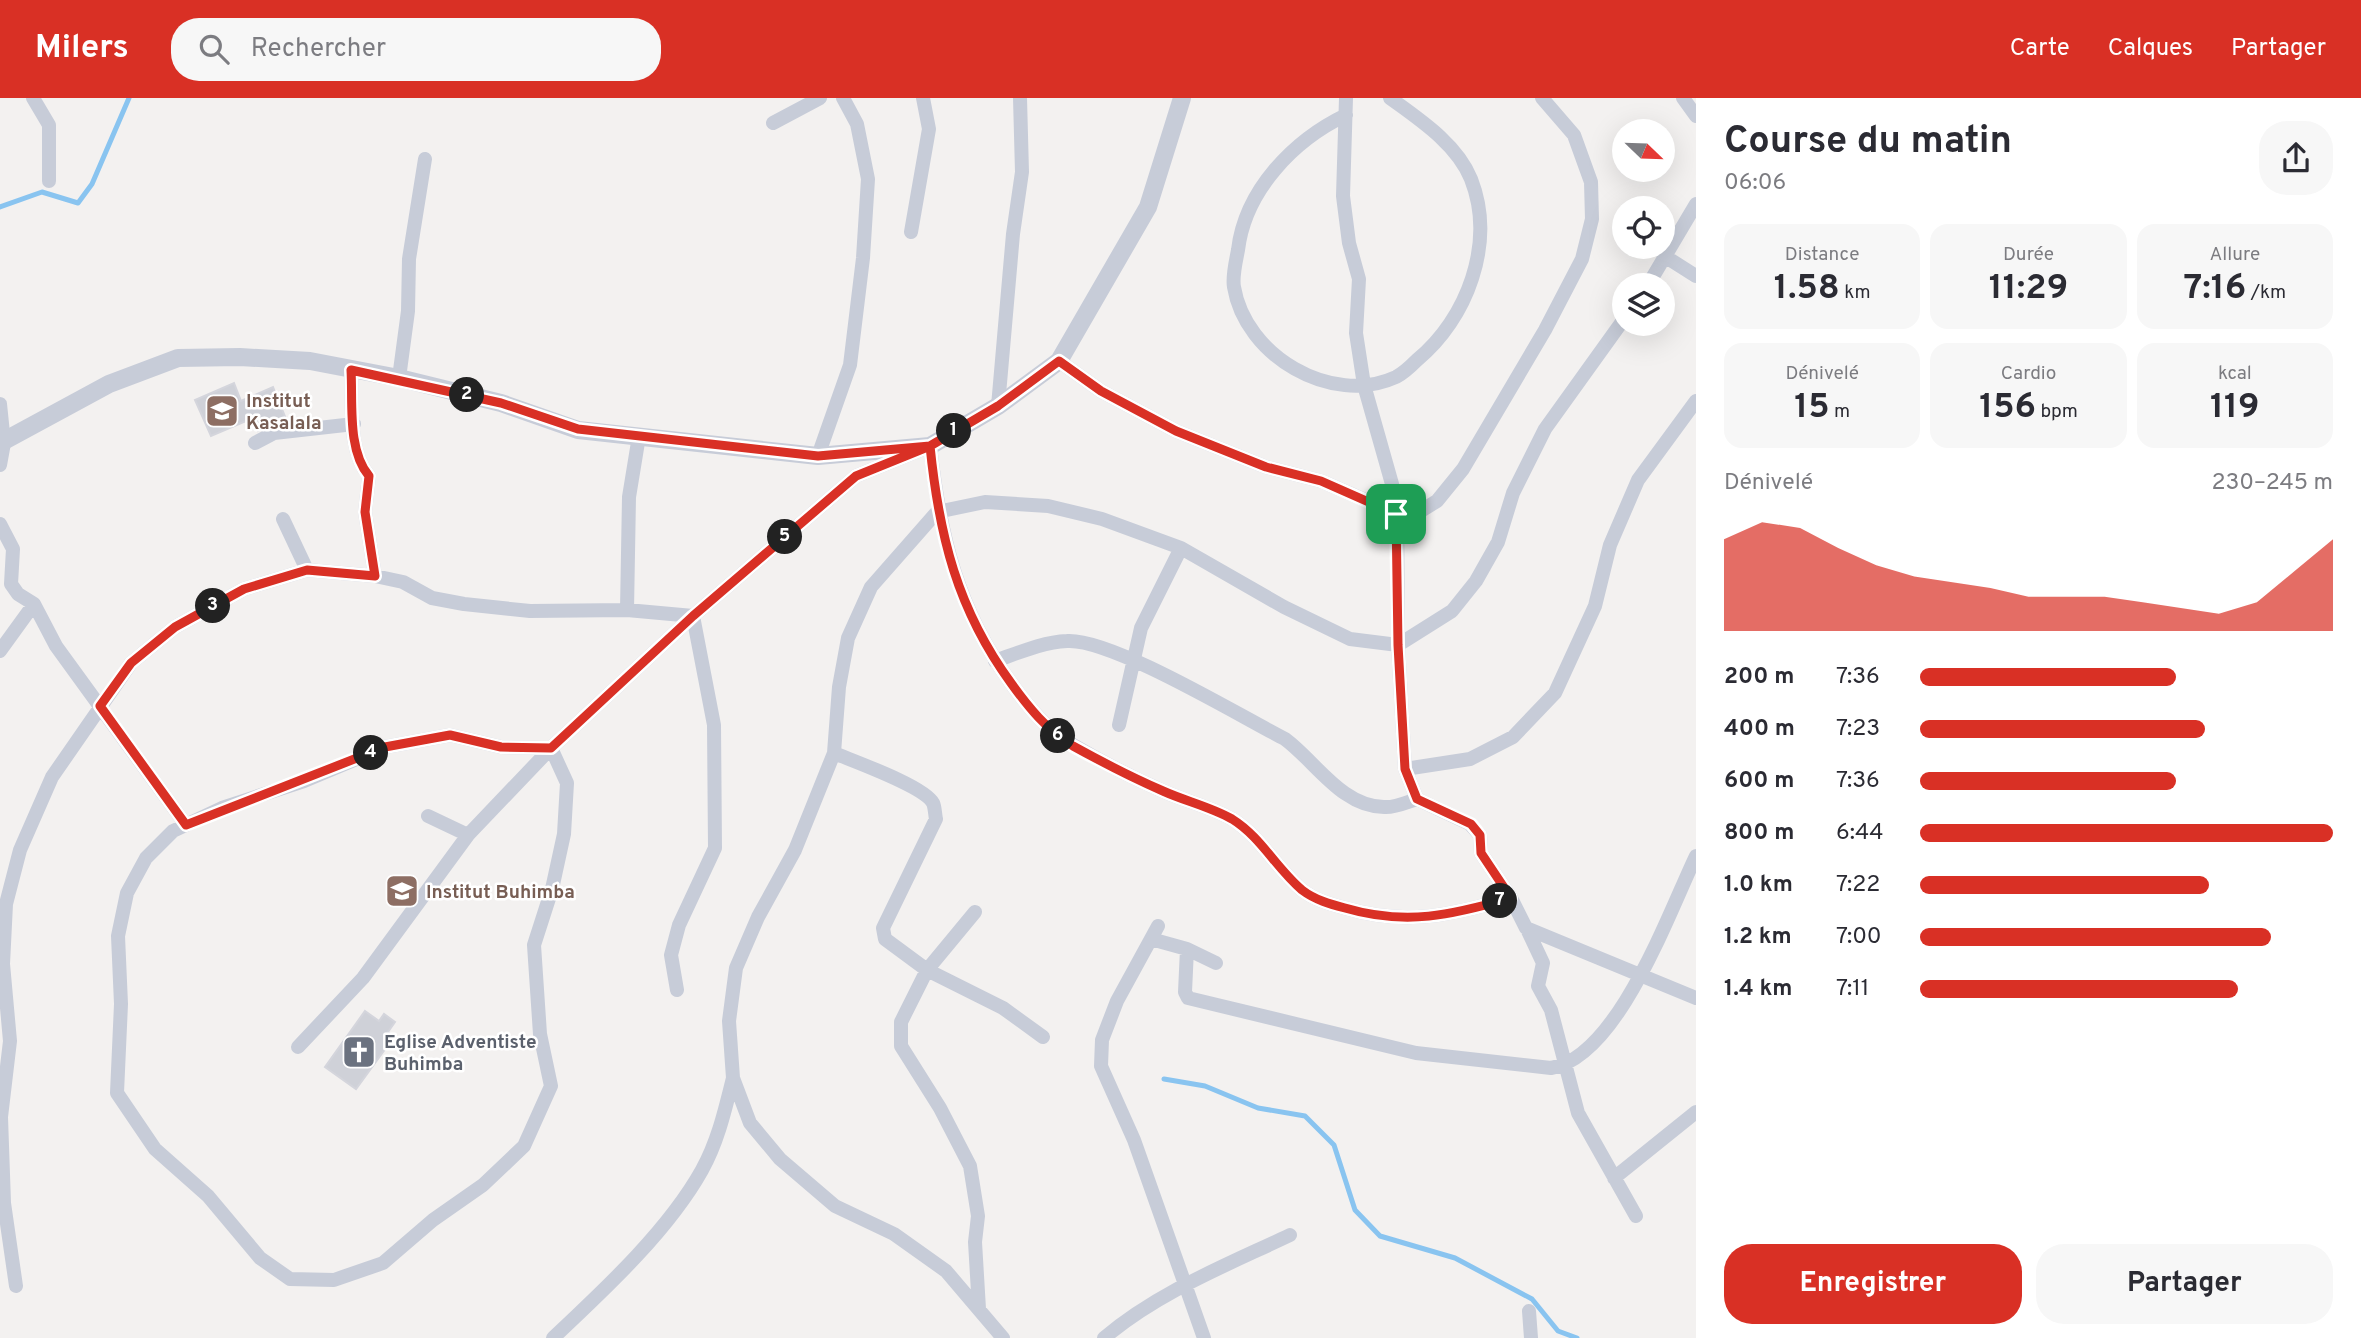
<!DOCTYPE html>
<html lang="fr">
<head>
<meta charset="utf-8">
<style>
  body { margin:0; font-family:Overpass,sans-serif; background:#f7f7f7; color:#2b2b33; height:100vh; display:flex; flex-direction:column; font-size:26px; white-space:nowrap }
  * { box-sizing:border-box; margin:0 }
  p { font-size:23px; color:#7c7c81 }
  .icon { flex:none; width:38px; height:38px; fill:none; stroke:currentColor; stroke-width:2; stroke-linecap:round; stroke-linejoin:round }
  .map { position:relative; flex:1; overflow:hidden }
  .panel { display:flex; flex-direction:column; background:#fff; width:665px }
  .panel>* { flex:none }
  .needle { width:46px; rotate:113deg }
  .controls { position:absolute; left:1612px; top:21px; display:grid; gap:14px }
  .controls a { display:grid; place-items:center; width:63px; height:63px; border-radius:50%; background:#fff; box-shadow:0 7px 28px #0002; font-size:35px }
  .pin { position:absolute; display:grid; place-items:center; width:60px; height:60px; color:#fff; margin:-30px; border-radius:14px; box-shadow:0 4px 10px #0006 }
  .km { position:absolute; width:35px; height:35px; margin:-18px; border-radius:50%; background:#222; color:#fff; font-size:19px; line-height:35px; text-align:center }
  .round { display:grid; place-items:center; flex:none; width:74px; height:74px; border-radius:28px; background:#f7f7f7 }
  .head { display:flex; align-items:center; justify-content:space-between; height:119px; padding:0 28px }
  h1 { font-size:38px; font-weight:700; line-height:52px }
  .stats { display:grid; grid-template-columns:repeat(3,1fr); gap:10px; height:119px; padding:7px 28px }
  .stats div { display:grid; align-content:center; border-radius:18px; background:#f7f7f7; text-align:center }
  .stats b { font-size:35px; font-weight:700 }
  .stats small { font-size:19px; font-weight:400 }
  .stats p { font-size:19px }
  .chart { height:196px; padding:14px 28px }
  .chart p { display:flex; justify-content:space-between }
  .chart svg { width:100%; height:126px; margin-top:7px; fill:#d93025; opacity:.7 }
  .cta { display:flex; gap:14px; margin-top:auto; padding:14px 28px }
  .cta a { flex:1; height:80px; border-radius:28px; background:#d93025; color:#fff; font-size:28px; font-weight:700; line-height:80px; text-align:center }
  .cta a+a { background:#f7f7f7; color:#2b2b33 }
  ul { padding:0 28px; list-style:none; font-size:23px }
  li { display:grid; grid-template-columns:112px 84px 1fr; align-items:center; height:52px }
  li i { height:18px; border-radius:9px; background:#d93025 }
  header { display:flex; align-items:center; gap:42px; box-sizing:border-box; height:98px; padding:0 35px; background:#d93025; color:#fff }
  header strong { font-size:33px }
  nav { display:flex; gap:38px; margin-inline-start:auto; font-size:24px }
  .search { width:490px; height:63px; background:#f7f7f7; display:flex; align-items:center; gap:18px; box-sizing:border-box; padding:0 24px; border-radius:28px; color:#7c7c81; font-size:26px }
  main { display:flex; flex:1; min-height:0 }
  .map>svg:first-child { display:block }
</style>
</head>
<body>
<header>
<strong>Milers</strong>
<div class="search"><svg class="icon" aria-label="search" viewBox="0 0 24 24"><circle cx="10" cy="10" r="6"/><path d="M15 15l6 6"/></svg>Rechercher</div>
<nav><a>Carte</a><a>Calques</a><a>Partager</a></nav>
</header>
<main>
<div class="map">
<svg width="1696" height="1240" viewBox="0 0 1696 1240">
  <rect width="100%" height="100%" fill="#f3f1f0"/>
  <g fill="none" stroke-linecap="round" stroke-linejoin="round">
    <!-- stream -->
    <path stroke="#89c4f0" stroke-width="5" d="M 0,109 L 42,94 L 78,105 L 92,86 L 129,0
      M 1164,981 L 1205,988 L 1258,1010 L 1305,1018 L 1334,1047 L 1355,1112 L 1380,1138 L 1455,1160 L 1532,1201 L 1558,1233 L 1577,1240"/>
  </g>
  <!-- building -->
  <path fill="#cfd1d8" stroke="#d4d5dc" stroke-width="2" d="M 234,285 L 241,303 L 273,289 L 286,321 L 258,333 L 253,320 L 211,338 L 195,302 Z
    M 365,913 L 379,923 L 384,916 L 395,924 L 388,934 L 394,939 L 356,991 L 325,969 Z"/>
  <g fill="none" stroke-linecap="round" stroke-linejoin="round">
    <!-- minor -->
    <path stroke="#c7ccd8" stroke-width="14" d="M 33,0 L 49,27 L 49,83
      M 1346,0 L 1343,98 L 1349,145 L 1359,181 L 1356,235 L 1364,287 L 1392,386 L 1397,416 L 1398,547 L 1405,671 L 1417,701 L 1470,726 L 1480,737 L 1481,755 L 1511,800 L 1526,830 L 1696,900
      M 1683,0 L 1696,18
      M 1346,17 C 1294,42 1245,92 1238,152 C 1236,163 1232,178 1234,189 C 1245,257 1331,309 1396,279 C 1404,275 1411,268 1417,262 C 1467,221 1496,145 1471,81 C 1457,46 1419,21 1390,0
      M 773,25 L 820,0
      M 911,134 L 929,31 L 923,0
      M 1666,159 L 1696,178
      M 1648,187 L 1696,106
      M 1059,263 L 1101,293 L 1176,333 L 1266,369 L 1321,383 L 1397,416 L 1416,416 L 1437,403 L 1463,371 L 1545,232 L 1582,161 L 1592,121 L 1591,84 L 1574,37 L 1542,0
      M 351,272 C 353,305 347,352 369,378 L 365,414 L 375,478
      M 399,280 L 408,213 L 409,161 L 425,61
      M 0,306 L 4,345 L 0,367
      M 998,308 L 1013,136 L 1022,74 L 1020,0
      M 255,345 L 274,335 L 354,326
      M 818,358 L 850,267 L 863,160 L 868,81 L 857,26 L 843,0
      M 283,421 L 307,472
      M 0,426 L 13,451 L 11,486 L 18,496 L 34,506 L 56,548 L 186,727
      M 627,512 L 629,399 L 639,338
      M 0,553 L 34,506
      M 995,563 C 1018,555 1042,544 1067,543 C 1111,540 1240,618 1285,641 C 1315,663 1342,709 1384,709 C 1395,710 1407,704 1417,701
      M 1119,627 L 1141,530 L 1181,450
      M 450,637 L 501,649 L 551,650 L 567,685 L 564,736 L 552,791 L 534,847 L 540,936 L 551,988 L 524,1048 L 483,1087 L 433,1122 L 383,1165 L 334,1182 L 290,1181 L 260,1160 L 208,1098 L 155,1051 L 117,995 L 121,906 L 118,838 L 127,795 L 146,760 L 173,733 L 222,710 L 304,683 L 385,649 Z
      M 834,655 C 853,663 924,688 933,705 C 935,709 935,717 936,721 L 883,830 L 885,841 L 927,872 L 1003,910 L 1043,939
      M 1405,671 L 1470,661 L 1513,639 L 1555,595 L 1595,508 L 1610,447 L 1638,382 L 1696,303
      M 428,718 L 468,737
      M 975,814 L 927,872 L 901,924 L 901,948 L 940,1010 L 970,1068 L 978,1118 L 975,1144 L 979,1211
      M 1158,828 L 1117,903 L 1102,942 L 1101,968 L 1134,1042 L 1204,1240
      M 1527,831 L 1543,865 L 1538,888 L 1551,912 L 1578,1015 L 1636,1118
      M 1151,841 L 1187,851 L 1216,865
      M 1187,851 L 1185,894 L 1188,900 L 1416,955 L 1551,970 C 1618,959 1669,814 1696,758
      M 298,949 L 363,880 L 468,737 L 551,650 L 693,518 L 856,378 L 930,348 C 940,437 957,511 1011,585 C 1029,610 1046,631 1073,647 C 1102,664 1133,680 1163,693 C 1185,703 1211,709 1232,721 C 1261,739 1276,770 1302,792 C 1315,802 1330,806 1345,810 C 1406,828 1452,817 1511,800
      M 1614,1080 L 1696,1014
      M 16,1188 L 4,1105 L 1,1019 L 10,943 L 3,866 L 6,806 L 20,752 L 52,679 L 131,565 L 175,529 L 244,491 L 307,472 L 375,478 L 403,484 L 432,500 L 464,506 L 530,513 L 627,512 L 693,518 L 714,627 L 715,750 L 679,827 L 671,857 L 677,892
      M 1529,1213 L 1531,1240
      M 553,1240 C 604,1192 668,1133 702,1072 C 718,1043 725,1012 733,980
      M 1003,1240 L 946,1173 L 894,1136 L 835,1108 L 780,1061 L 750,1025 L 733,980 L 729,923 L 736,870 L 758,819 L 795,752 L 834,655 L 839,589 L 848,540 L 871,489 L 937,414 L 985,404 L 1048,408 L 1102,421 L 1181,450 L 1284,509 L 1350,541 L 1398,547 L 1452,513 L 1476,483 L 1498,444 L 1513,395 L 1545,331 L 1624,221
      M 1104,1240 C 1158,1194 1227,1167 1290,1137"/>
    <!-- tertiary -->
    <path stroke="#c7ccd8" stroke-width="18" d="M 0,345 L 109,286 L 178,260 L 240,259 L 310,263 L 399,280 L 501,305 L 578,332 L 818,358 L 930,348 L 998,308 L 1059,263 L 1148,109 L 1182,0"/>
  </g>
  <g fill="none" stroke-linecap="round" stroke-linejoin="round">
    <defs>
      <path id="route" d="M 1396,416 L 1321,383 L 1266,369 L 1176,333 L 1101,293 L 1059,263 L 998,308 L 930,348 L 818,358 L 578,331 L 501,305 L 351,272 C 353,304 347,352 369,378 L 365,414 L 375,478 L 307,472 L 244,491 L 175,529 L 131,565 L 100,608 L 186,727 L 385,649 L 450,637 L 501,649 L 551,650 L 693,518 L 856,378 L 930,348 C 939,437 957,511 1011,585 C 1029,610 1046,631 1073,648 C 1102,664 1133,680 1163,693 C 1185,703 1211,709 1232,721 C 1261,739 1276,770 1302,792 C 1315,802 1330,806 1345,810 C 1406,828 1452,817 1511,800 L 1481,755 L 1480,737 L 1471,726 L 1417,701 L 1405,671 L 1398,547 L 1396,416"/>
    </defs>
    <!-- route casing -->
    <use href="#route" stroke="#fff" stroke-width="14"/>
    <!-- route -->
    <use href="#route" stroke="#d93025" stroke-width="9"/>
  </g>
  <!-- icons -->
  <defs>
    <symbol id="school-square" viewBox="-11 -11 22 22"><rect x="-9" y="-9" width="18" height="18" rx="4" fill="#8d6e63" stroke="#fff"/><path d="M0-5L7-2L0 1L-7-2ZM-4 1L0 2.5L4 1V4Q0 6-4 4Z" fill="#fff"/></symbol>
    <symbol id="church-square" viewBox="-11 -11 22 22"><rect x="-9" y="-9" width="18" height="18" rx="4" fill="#6b7280" stroke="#fff"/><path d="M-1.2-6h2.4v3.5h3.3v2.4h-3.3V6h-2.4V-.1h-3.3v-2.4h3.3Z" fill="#fff"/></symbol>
  </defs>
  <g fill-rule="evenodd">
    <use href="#school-square" x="203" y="294" width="38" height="38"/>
    <use href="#school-square" x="383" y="774" width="38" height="38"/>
    <use href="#church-square" x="340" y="935" width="38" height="38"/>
  </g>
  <g text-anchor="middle" stroke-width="5" stroke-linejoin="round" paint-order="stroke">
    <!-- education labels -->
    <g font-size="19" font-weight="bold" fill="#785e54" stroke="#fff" text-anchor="start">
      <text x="246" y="309">Institut<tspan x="246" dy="22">Kasalala</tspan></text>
      <text x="426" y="800">Institut Buhimba</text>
    </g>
    <!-- worship labels -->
    <g font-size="19" font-weight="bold" fill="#5b616d" stroke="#fff" text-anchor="start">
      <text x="384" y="950">Eglise Adventiste<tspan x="384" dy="22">Buhimba</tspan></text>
    </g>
  </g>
</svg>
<div class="controls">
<a><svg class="needle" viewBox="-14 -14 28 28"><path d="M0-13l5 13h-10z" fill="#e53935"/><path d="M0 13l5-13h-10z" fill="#7c7c81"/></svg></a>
<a><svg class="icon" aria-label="locate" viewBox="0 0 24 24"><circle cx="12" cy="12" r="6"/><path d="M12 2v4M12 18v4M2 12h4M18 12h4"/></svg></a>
<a><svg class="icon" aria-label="layers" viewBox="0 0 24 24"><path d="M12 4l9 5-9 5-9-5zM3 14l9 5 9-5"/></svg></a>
</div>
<div class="pin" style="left:1396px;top:416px;background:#1e9e55"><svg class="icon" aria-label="arrive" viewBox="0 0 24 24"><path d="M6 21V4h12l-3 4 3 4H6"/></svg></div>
<b class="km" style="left:954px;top:333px">1</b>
<b class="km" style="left:467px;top:297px">2</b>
<b class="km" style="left:213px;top:508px">3</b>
<b class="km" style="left:371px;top:655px">4</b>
<b class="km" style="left:785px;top:439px">5</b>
<b class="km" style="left:1058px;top:638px">6</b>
<b class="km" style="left:1500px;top:803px">7</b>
</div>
<section class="panel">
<div class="head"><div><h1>Course du matin</h1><p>06:06</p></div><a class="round"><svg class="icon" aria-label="share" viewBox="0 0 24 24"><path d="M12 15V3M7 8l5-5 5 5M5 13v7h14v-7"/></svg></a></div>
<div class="stats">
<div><p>Distance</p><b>1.58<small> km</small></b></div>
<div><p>Durée</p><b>11:29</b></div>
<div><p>Allure</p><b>7:16<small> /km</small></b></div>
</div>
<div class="stats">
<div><p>Dénivelé</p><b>15<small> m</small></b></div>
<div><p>Cardio</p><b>156<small> bpm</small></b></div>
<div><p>kcal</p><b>119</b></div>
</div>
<div class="chart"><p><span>Dénivelé</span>230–245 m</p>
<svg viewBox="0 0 160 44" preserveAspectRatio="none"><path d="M0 44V12L10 6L20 8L30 15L40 21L50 25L60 27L70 29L80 32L90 32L100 32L110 34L120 36L130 38L140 34L150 23L160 12V44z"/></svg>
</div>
<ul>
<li><b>200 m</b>7:36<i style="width:62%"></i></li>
<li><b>400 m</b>7:23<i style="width:69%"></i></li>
<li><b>600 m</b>7:36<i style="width:62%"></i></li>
<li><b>800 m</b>6:44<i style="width:100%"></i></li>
<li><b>1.0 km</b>7:22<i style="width:70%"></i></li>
<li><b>1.2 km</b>7:00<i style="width:85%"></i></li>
<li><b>1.4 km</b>7:11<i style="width:77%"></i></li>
</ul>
<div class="cta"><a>Enregistrer</a><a>Partager</a></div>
</section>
</main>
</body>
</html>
